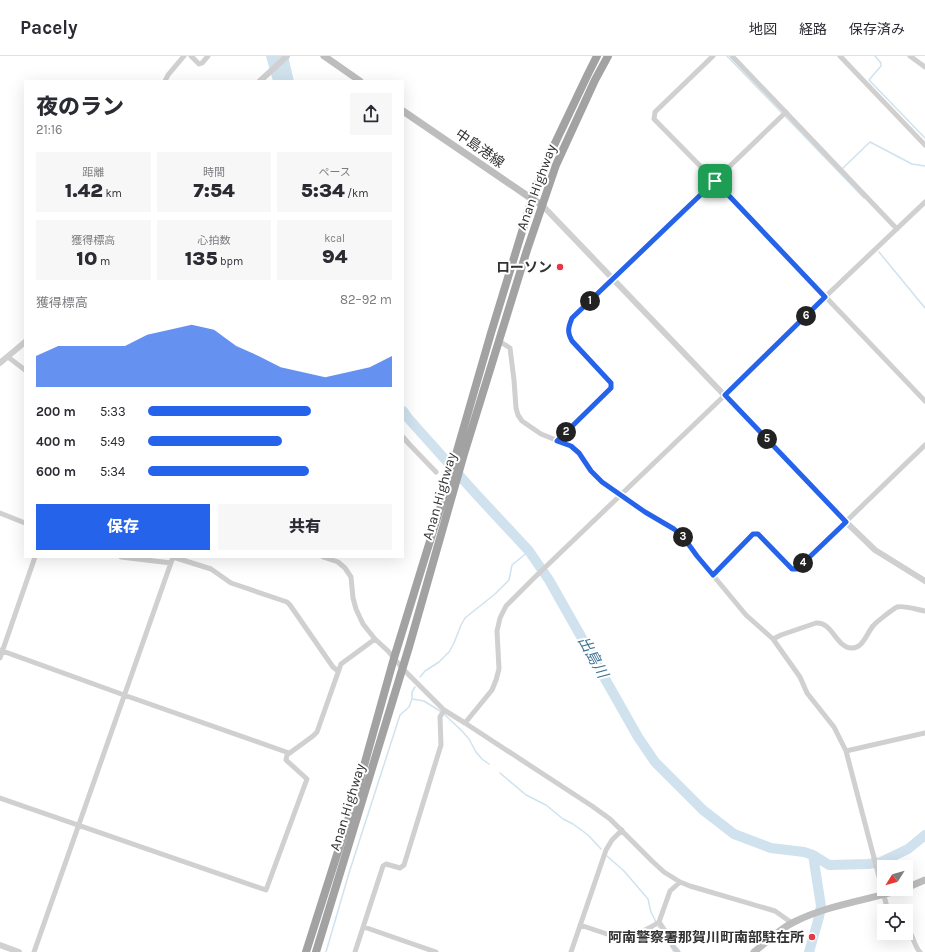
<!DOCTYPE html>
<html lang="ja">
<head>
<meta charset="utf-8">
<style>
  body { margin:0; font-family:Karla,"Noto Sans JP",sans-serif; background:#f7f7f7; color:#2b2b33; height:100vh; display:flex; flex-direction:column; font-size:15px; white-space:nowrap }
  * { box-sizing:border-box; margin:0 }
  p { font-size:13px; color:#7c7c81 }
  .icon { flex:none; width:22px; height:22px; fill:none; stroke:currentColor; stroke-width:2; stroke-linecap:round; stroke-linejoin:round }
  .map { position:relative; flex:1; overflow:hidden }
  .drawer { position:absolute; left:24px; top:24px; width:380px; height:478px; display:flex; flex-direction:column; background:#fff; border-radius:0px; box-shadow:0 4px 16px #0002 }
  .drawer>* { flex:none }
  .needle { width:26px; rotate:233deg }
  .tools { position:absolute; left:877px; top:804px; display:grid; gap:8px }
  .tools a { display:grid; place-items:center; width:36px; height:36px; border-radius:0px; background:#fff; box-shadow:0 4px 16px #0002; font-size:20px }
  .pin { position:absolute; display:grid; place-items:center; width:34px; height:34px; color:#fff; margin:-17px; border-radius:8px; box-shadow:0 2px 6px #0006 }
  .km { position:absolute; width:20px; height:20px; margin:-10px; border-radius:50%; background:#222; color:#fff; font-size:11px; line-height:20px; text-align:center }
  .round { display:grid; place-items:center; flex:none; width:42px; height:42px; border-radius:0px; background:#f7f7f7 }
  .overview { display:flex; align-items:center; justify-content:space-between; height:68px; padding:0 12px }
  h1 { font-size:22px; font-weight:800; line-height:30px }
  .stats { display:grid; grid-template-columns:repeat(3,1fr); gap:6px; height:68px; padding:4px 12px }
  .stats div { display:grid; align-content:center; border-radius:0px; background:#f7f7f7; text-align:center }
  .stats b { font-size:20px; font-weight:800 }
  .stats small { font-size:11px; font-weight:400 }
  .stats p { font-size:11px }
  .chart { height:112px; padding:8px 12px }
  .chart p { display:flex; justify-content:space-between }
  .chart svg { width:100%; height:72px; margin-top:4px; fill:#2563eb; opacity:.7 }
  .primary-button { display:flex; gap:8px; margin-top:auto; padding:8px 12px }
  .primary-button a { flex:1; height:46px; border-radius:0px; background:#2563eb; color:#fff; font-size:16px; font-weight:800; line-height:46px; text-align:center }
  .primary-button a+a { background:#f7f7f7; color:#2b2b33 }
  ul { padding:0 12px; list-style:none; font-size:13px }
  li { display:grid; grid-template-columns:64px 48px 1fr; align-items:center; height:30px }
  li i { height:10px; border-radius:5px; background:#2563eb }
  header { display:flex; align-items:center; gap:24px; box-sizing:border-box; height:56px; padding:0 20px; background:#fff; border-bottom:1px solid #e1e1e2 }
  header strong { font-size:19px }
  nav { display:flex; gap:22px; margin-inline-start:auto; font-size:14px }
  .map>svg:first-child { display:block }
</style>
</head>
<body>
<header>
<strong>Pacely</strong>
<nav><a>地図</a><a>経路</a><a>保存済み</a></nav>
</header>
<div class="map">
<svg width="925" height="896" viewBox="0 0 925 896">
  <rect width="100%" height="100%" fill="#fff"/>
  <!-- water -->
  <path fill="#cfe2ee" d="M 266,0 L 288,0 L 294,25 L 273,25 Z"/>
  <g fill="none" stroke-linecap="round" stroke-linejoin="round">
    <!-- stream -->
    <path stroke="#cfe2ee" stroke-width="1.5" d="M 727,0 L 782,57
      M 875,0 L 881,7 L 881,10 L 869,24 L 925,82
      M 785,60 L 864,142
      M 843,112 L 870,86 L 912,108 L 925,110
      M 879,196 L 925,252
      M 420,621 L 425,615 L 439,606 L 449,596 L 454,587 L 461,569 L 465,562 L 495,538 L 509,524 L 512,509 L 529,495
      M 415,631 L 412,636 L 412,643 L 424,645 L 440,655
      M 444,658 L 462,675 L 469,683 L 476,696 L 482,703 L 489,708
      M 500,717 L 526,739 L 546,749 L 563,763 L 573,768 L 584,776 L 589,780 L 601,793
      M 607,800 L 624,815 L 648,843 L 651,856 L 656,866
      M 658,870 L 666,882
      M 671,891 L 674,896
      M 326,896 L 349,817 L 400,659 L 409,651 L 412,643"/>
    <!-- river -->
    <path stroke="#cfe2ee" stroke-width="10" d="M 403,355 L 408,362 L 476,438 L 529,495 L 549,524 L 638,681 L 655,706 L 703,754 L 734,778 L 771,792 L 804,796 L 813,799 L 829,809 L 868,808 L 881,806 L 908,793 L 925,779
      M 809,896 L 819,861 L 821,850 L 813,799"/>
    <!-- minor -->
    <path stroke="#d0d0d0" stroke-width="5" d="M 191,0 L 199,8 L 202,7 L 208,0
      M 713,0 L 655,56 L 654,63 L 715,125 L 925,345
      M 732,0 L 897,173
      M 840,0 L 925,89
      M 910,0 L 925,11
      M 165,25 L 168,19 L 184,0
      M 499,285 L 510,292 L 514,324 L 516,352 L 518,359 L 522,365 L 541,378 L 571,390 L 579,397 L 591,415 L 603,426 L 645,456 L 674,473 L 684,482 L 697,500 L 746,559 L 773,583 L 800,621 L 807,637 L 834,671 L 846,695 L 888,855
      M 8,301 L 25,314
      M 403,381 L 409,388 L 436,416
      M 557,385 L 611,332 L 611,327 L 572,285 C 567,276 568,272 572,262 L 786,56
      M 0,457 L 25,467
      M 121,501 L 171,507
      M 173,501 L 211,513 L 231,527 L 287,546 L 290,549 L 333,611 L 338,615
      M 323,501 L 338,506 L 345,512 L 351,521 L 353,542 L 356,553 L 363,568 L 375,583 L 388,595 L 403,613 L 444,654 L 465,667 L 592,750 L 610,763 L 652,805 L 664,816 L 680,826 L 690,830 L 775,855 L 792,867
      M 713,519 L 753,478 L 758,478 L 792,513 L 797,513 L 925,389
      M 773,583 L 781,579 L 816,567 C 832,565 837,593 852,592 C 863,592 867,577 873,570 C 875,567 893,553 897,551 C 904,549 918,554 925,555
      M 0,594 L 124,639 L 289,697
      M 0,602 L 35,501
      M 465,667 L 492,634 L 496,624 L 499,613 L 497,575 L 500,562 L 506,550 L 534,522 L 725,339 L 825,241 L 925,146
      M 846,695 L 925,677
      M 0,742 L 266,834 L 307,723 L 286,704 L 287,699 L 313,680 L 317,676 L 341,608 L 375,583
      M 659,866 L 667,878 L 673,890 L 678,896
      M 580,869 L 622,883 L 629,882 L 651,871 L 659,866 L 670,835 L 680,826
      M 364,871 L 436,896
      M 906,872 C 914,878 913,889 920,896
      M 34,896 L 173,501
      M 355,896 L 383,810 L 386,808 L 400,812 L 404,809 L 441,689 L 440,661 L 444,654
      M 571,896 L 606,794 L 612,784 L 622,774"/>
    <!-- tertiary -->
    <path stroke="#d0d0d0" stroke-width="6" d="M 260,25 L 287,0
      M 542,149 L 846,466 L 875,494 L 925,525
      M 0,307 L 25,286
      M 0,889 L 19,896"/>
    <!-- secondary -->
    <path stroke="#bdbdbd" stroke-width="7" d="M 324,0 L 360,25
      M 403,55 L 532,143 L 542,149
      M 906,832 L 925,824
      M 754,896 C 767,886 779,873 794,866 C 828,849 867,844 904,833"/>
    <!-- trunk -->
    <path stroke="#a2a2a2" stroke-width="8" d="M 306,896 L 355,742 L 394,602 L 446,433 L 491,277 L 532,143 L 547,104 L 588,18 L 597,0
      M 316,896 L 409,591 L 464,398 L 527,194 L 556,109 L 595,24 L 608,0"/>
  </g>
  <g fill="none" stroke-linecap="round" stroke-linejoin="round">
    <defs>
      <path id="route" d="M 715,125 L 825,241 L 725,339 L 846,466 L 797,513 L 792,513 L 758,478 L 753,478 L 713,519 L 697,500 L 684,482 L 674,473 L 645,456 L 602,426 L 591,415 L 579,397 L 571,390 L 557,385 L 611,332 L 611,327 L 572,285 C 567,276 568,272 572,262 Z"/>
    </defs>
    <!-- route casing -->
    <use href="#route" stroke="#fff" stroke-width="8"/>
    <!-- route -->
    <use href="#route" stroke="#2563eb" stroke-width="5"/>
  </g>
  <!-- markers -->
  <g fill="#e63946" stroke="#fff" stroke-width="1.5">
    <circle cx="560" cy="211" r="4"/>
    <circle cx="812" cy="881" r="4"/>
  </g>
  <g text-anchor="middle" stroke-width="4" stroke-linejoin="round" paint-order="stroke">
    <!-- street labels -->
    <g font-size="14" fill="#333" stroke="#fff">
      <text transform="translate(480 92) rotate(35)" y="5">中島港線</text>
      <text transform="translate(536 131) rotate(-70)" y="5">Anan Highway</text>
      <text transform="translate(439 440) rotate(-74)" y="5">Anan Highway</text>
      <text transform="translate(347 751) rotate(-73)" y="5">Anan Highway</text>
    </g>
    <!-- poi labels -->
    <g font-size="14" font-weight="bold" fill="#333" stroke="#fff" text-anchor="end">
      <text x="552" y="216">ローソン</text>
      <text x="804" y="886">阿南警察署那賀川町南部駐在所</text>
    </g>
    <!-- water labels -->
    <g font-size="15" font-style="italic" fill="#3f7597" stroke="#fff">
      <text transform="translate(593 601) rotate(61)" y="5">出島川</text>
    </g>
  </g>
</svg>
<div class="tools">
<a><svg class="needle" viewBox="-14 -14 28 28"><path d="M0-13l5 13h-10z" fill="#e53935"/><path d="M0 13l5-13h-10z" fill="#7c7c81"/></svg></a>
<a><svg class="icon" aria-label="locate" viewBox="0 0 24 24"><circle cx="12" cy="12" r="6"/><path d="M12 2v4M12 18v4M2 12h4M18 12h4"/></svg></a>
</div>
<div class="pin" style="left:715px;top:125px;background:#1e9e55"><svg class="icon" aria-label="arrive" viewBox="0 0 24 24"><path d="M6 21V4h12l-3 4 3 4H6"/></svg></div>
<b class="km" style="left:590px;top:245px">1</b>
<b class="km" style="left:566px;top:376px">2</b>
<b class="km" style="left:683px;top:481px">3</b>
<b class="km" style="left:803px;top:507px">4</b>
<b class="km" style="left:767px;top:383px">5</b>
<b class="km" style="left:806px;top:260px">6</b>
<section class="drawer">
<div class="overview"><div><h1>夜のラン</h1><p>21:16</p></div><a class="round"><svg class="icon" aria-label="share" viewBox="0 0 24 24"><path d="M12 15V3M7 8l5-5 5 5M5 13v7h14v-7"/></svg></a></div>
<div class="stats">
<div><p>距離</p><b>1.42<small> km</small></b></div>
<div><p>時間</p><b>7:54</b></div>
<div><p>ペース</p><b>5:34<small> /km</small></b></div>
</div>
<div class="stats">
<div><p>獲得標高</p><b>10<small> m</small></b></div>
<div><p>心拍数</p><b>135<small> bpm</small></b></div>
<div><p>kcal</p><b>94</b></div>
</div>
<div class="chart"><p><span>獲得標高</span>82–92 m</p>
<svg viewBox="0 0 160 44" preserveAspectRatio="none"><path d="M0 44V25L10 19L20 19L30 19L40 19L50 12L60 9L70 6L80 9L90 19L100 25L110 32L120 35L130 38L140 35L150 32L160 25V44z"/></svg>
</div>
<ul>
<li><b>200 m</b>5:33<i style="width:67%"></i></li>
<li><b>400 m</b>5:49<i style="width:55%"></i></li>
<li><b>600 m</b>5:34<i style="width:66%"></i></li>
</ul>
<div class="primary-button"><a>保存</a><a>共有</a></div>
</section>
</div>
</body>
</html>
